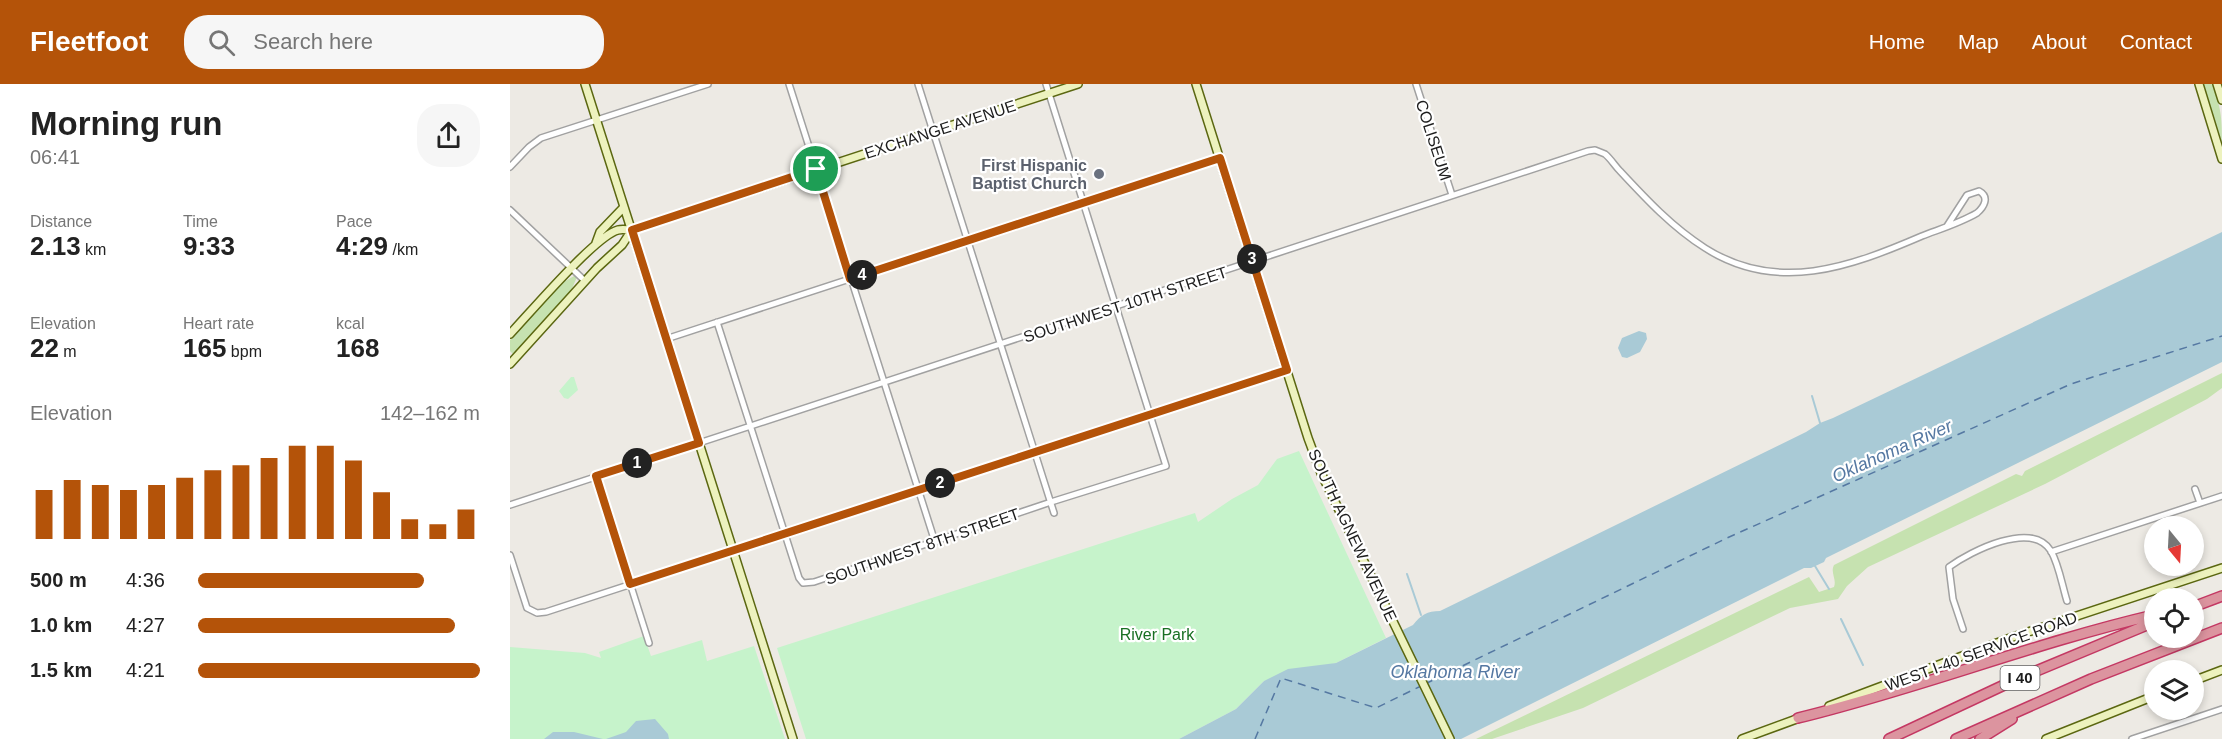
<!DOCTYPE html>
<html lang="en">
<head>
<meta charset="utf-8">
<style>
  body { margin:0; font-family:Arial,sans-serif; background:#f6f6f6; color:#222; height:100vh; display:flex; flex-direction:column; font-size:22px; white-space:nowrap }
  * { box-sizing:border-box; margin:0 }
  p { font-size:20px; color:#767676 }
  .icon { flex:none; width:33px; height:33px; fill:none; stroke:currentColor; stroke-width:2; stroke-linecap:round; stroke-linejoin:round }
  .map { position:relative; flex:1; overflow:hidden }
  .details { display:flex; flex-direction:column; background:#fff; width:510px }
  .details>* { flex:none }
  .needle { width:39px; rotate:162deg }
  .buttons { position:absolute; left:1634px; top:432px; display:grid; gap:12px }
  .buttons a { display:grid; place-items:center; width:60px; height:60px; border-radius:50%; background:#fff; box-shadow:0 3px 9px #0003; font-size:30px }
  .pin { position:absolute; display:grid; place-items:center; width:51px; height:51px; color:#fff; margin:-26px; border:3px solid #fff; border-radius:50%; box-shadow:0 2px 6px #0007 }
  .km { position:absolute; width:30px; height:30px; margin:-15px; border-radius:50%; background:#222; color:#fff; font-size:16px; line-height:30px; text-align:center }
  .round { display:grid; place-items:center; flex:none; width:63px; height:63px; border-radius:24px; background:#f6f6f6 }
  .headline { display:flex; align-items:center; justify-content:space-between; height:102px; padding:0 30px }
  h1 { font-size:33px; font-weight:700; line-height:45px }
  .figures { display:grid; grid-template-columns:repeat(3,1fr); gap:9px; height:102px; padding:6px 30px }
  .figures div { display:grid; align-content:center }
  .figures b { font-size:26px; font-weight:700 }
  .figures small { font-size:16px; font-weight:400 }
  .figures p { font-size:16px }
  .chart { height:168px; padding:12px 30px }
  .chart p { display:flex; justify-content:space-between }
  .chart svg { width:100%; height:108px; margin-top:6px; stroke:#b45309; stroke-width:6 }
  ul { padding:0 30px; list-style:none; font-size:20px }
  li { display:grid; grid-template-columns:96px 72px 1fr; align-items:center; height:45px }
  li i { height:15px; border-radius:8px; background:#b45309 }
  header { display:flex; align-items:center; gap:36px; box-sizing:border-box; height:84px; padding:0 30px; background:#b45309; color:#fff }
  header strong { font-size:28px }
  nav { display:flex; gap:33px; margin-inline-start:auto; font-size:21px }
  .search { width:420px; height:54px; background:#f6f6f6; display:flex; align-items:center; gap:15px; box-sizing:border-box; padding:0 21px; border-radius:24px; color:#767676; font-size:22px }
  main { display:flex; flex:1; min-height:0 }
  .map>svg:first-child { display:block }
</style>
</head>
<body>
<header>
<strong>Fleetfoot</strong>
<div class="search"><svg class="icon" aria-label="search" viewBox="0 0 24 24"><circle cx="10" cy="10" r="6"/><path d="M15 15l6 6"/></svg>Search here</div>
<nav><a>Home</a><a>Map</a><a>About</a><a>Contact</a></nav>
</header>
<main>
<section class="details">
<div class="headline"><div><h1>Morning run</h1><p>06:41</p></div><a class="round"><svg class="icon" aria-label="share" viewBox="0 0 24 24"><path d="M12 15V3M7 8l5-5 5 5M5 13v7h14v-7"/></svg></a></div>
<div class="figures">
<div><p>Distance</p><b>2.13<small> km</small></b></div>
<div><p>Time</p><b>9:33</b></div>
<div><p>Pace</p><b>4:29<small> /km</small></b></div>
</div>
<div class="figures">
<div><p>Elevation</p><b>22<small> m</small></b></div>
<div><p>Heart rate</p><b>165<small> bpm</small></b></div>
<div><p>kcal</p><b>168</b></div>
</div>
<div class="chart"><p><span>Elevation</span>142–162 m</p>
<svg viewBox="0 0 160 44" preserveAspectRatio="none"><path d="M5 44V24M15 44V20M25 44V22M35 44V24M45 44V22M55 44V19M65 44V16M75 44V14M85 44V11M95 44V6M105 44V6M115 44V12M125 44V25M135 44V36M145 44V38M155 44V32"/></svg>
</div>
<ul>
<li><b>500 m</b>4:36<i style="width:80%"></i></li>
<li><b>1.0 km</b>4:27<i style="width:91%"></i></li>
<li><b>1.5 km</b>4:21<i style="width:100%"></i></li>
</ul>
</section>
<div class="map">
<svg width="1712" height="655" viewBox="0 0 1712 655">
  <rect width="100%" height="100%" fill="#edeae4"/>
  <!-- grass -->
  <path fill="#c6e2b0" d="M 1693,0 L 1702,0 C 1711,24 1712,32 1712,59 Z
    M 64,192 L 67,193 L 61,207 L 3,270 L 0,267 L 0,256 L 52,199 Z
    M 1712,289 L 1712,304 L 1697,315 L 1535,400 L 1358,483 L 1337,502 L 1328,515 L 1280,524 L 1073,624 L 982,655 L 966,655 L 1299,493 L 1309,508 L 1324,503 C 1327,495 1320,489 1324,481 L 1506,390 L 1512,392 L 1515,387 Z"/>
  <!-- park -->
  <path fill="#c6f3cb" d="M 61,293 L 64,293 L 68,306 L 58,315 L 54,314 L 49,307 Z
    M 789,367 L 876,554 L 826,579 L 754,597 L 726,625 L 669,655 L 296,655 L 267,564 L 685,429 L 688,438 L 722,415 L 748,401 L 767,375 Z
    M 134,552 L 141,572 L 192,556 L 197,577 L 244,562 L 275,655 L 0,655 L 0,563 L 75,569 L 91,574 L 89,568 Z"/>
  <!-- water -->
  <path fill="#a9cad6" d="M 1712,148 L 1712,278 L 1316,474 L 1314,478 L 1301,484 L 1294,484 L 951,655 L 669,655 L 726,625 L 754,597 L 778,585 L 826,579 L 903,541 C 911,531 917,527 930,527 L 1296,348 L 1310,339 L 1323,334 Z
    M 1129,247 L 1136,249 L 1137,255 L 1130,268 L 1117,274 L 1112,273 L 1108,264 L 1112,254 Z
    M 145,635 L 158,650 L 159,655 L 96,655 L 116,648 L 126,637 Z
    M 43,648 L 64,648 L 93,655 L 34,655 Z"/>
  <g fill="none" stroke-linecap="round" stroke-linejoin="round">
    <!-- stream -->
    <path stroke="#a9cad6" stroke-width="2" d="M 1302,312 L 1310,339
      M 1305,482 L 1319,505
      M 897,490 L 911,531
      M 1331,535 L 1353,581"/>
    <!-- ferry -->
    <path stroke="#5578a2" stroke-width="1.5" stroke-dasharray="8 6" stroke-linecap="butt" d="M 915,600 L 1217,454 L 1561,300 L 1712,252
      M 745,655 L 771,594 L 866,624 L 911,602"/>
    <defs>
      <path id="street" d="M 279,0 L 425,458
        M 408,0 L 544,429
        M 906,0 L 942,111
        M 0,83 L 19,63 L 31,54 L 198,0
        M 0,126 L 75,197
        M 207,238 L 289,494 L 293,499 L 304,498 L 541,418 L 656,382 L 536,0
        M 156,255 L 710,74
        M 86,392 L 139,559
        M 1685,405 L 1690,419
        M 0,421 L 1078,67 L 1085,66 L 1095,70 C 1101,75 1105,82 1110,87 C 1136,115 1162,143 1195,164 C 1267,210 1340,183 1412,152 C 1430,145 1450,139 1467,129 C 1474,123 1480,113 1469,107 L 1457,111 L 1437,142
        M 1541,468 L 1712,412
        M 0,471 L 17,524 L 27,529 L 36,528 L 777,286
        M 1453,545 L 1443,515 L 1439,483 C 1461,467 1522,436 1541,467 C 1549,481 1552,501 1557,517
        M 1622,655 L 1712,625"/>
      <path id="secondary" d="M 75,0 L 283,655
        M 686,0 L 798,354 L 811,389 L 940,655
        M 1689,0 L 1712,75
        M 1707,0 L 1712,16
        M 86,159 L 90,148 L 114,123
        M 0,250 C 19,230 85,152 108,146 C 112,145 118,146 122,146 L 568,0
        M 0,280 L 87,184 L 112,161 L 122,146
        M 1683,597 L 1712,586
        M 1319,622 L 1503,553 L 1712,484
        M 1232,655 L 1292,633
        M 1536,655 L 1644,612"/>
      <path id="highway" d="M 1683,523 L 1712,512
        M 1288,634 C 1408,605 1524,559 1644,531
        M 1379,655 L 1507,595 L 1644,538
        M 1446,655 L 1581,595 L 1712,544
        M 1470,655 L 1502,635"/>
    </defs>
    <!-- street casing -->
    <use href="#street" stroke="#a1a1a1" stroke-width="8"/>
    <!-- secondary casing -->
    <use href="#secondary" stroke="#5b6711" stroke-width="10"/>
    <!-- highway casing -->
    <use href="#highway" stroke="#c43863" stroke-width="12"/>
    <!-- street -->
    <use href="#street" stroke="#fff" stroke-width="5"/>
    <!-- secondary -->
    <use href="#secondary" stroke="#edf2be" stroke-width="7"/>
    <!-- highway -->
    <use href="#highway" stroke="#dc949f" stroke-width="9"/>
  </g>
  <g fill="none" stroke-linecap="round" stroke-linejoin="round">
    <defs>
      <path id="route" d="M 710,74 L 777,286 L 120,500 L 86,392 L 189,359 L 122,146 L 306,85 L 340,195 Z"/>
    </defs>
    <!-- route casing -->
    <use href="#route" stroke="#fff" stroke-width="12"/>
    <!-- route -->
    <use href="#route" stroke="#b45309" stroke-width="8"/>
  </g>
  <!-- markers -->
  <circle fill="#6b7280" stroke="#fff" stroke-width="2" cx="589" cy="90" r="6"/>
  <g text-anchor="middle" stroke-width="4.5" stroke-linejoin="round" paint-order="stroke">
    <!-- shield labels -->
    <rect fill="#fff" stroke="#616161" stroke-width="1.5" x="1490.5" y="582" width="39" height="24" rx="4.5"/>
    <g font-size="15" font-weight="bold" fill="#1d1d1d">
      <text x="1510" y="599">I 40</text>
    </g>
    <!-- street labels -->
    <g font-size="16" fill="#1d1d1d" stroke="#fff">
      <text transform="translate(430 45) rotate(-18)" y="6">EXCHANGE AVENUE</text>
      <text transform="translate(924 56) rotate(72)" y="6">COLISEUM</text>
      <text transform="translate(615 220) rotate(-18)" y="6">SOUTHWEST 10TH STREET</text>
      <text transform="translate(843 451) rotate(65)" y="6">SOUTH AGNEW AVENUE</text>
      <text transform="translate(412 462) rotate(-19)" y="6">SOUTHWEST 8TH STREET</text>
      <text transform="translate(1471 567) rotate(-20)" y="6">WEST I-40 SERVICE ROAD</text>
    </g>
    <!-- worship labels -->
    <g font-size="16" font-weight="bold" fill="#5b616d" stroke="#fff" text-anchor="end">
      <text x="577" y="87">First Hispanic<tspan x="577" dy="18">Baptist Church</tspan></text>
    </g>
    <!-- park labels -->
    <g font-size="16" fill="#186f22" stroke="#fff">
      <text x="647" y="556">River Park</text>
    </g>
    <!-- water labels -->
    <g font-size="18" font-style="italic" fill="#5578a2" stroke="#fff">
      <text transform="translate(1382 367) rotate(-24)" y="6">Oklahoma River</text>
      <text x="945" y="594">Oklahoma River</text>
    </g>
  </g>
</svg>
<div class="buttons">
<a><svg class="needle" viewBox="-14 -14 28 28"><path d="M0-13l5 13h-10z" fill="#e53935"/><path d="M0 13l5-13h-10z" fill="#767676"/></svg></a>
<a><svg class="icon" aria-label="locate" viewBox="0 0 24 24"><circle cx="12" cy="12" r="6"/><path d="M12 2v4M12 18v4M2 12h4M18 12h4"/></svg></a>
<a><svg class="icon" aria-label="layers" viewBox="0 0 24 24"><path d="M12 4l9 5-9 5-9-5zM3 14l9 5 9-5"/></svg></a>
</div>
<div class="pin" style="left:306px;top:85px;background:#1e9e55"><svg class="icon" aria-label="arrive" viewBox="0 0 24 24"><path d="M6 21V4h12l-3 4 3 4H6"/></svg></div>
<b class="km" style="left:127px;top:379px">1</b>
<b class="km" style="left:430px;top:399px">2</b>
<b class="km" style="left:742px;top:175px">3</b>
<b class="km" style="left:352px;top:191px">4</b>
</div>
</main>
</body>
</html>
